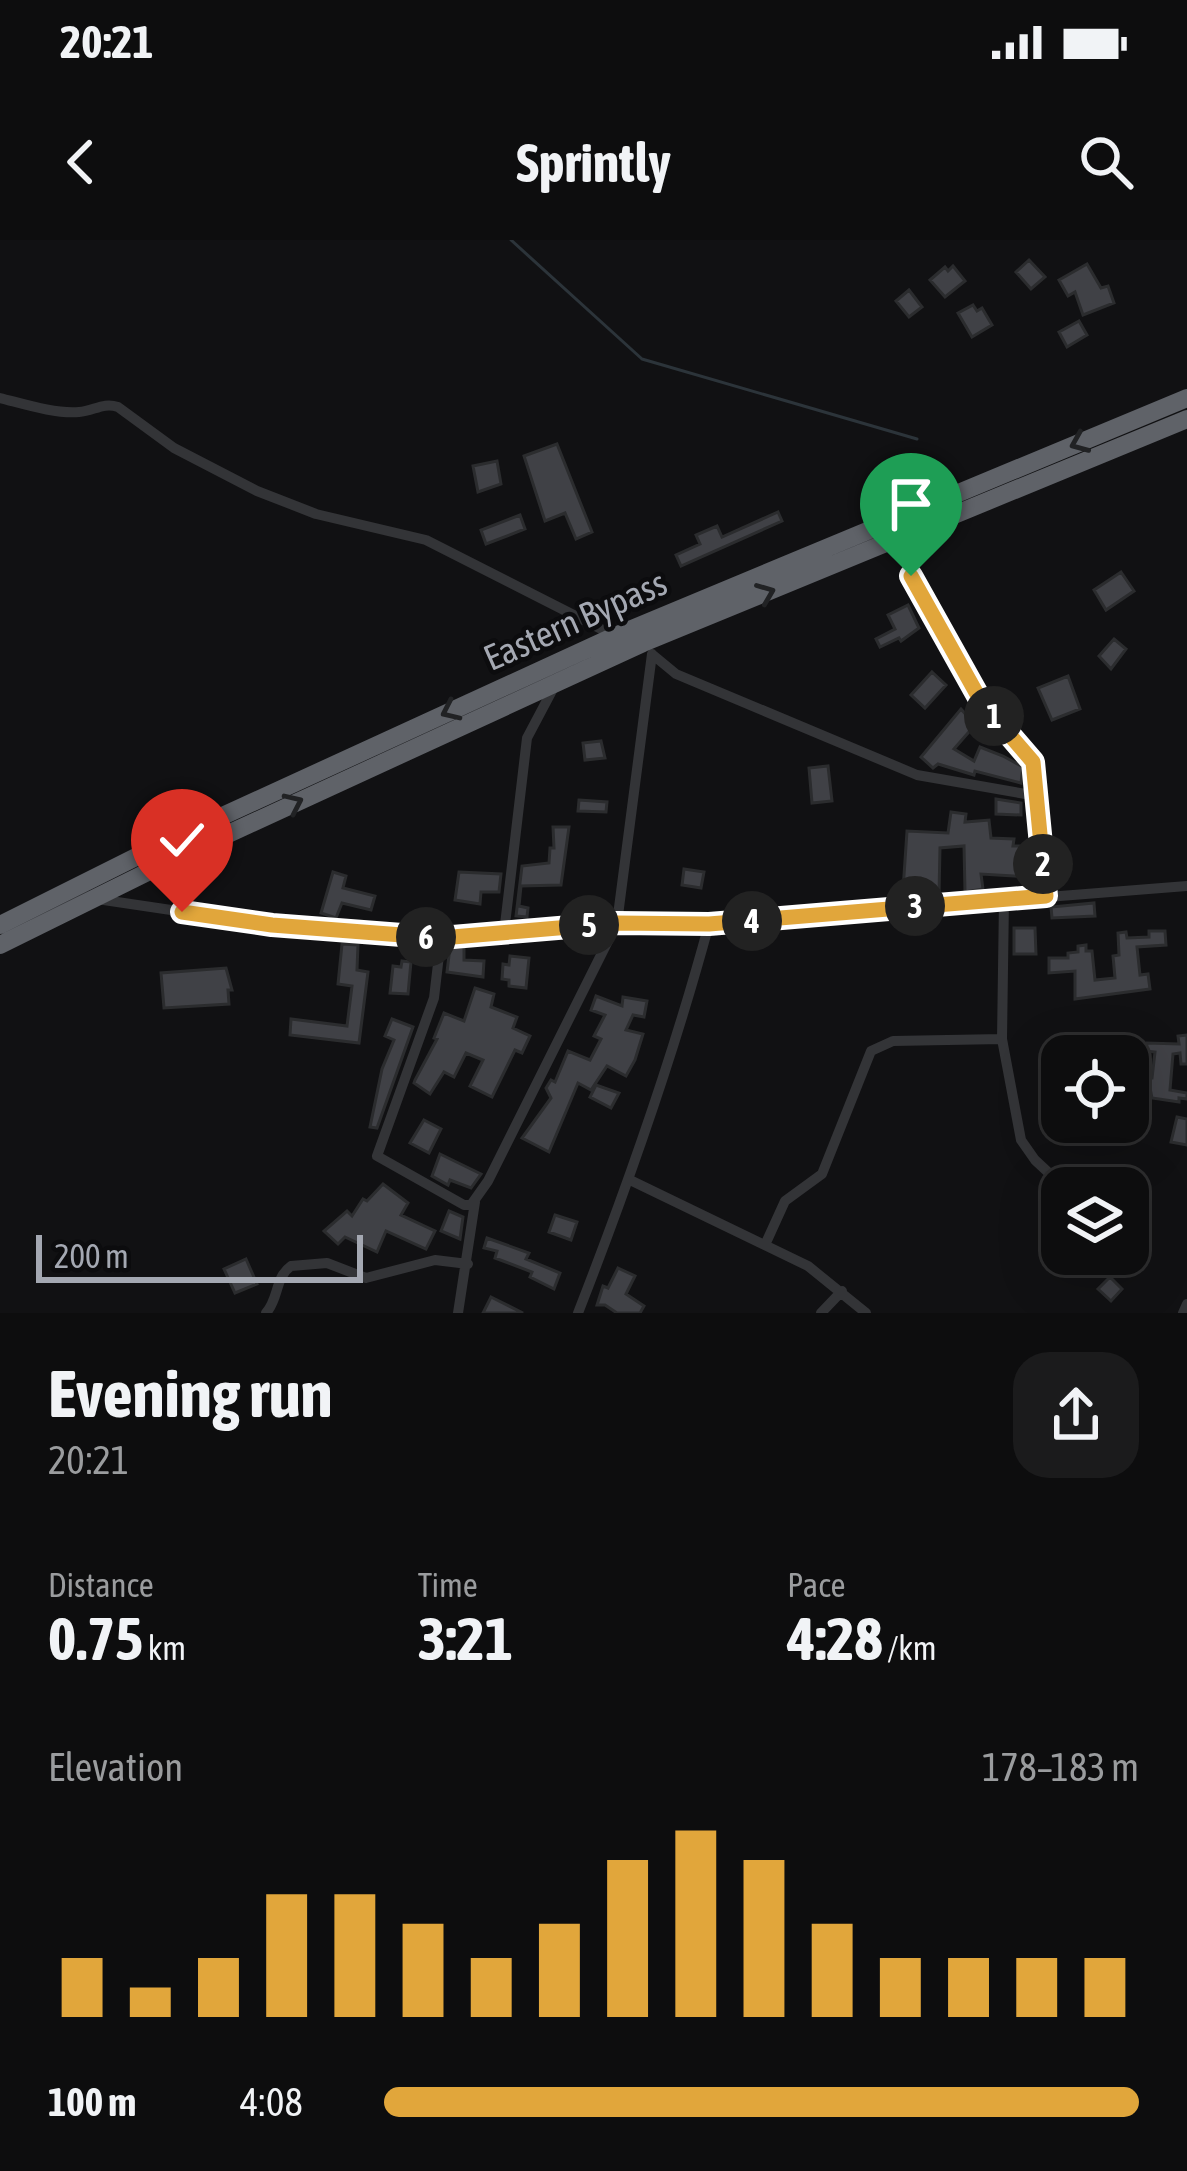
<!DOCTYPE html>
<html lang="en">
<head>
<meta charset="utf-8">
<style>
  body { margin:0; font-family:"Asap Condensed",sans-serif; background:#1b1b1c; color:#f1f3f6; height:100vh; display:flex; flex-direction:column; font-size:45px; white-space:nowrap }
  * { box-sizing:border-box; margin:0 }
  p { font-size:39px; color:#9a9c9e }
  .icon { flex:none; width:66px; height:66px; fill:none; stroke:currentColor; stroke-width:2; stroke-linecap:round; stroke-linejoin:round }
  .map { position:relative; height:1073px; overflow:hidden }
  .sheet { display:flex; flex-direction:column; background:#0d0d0e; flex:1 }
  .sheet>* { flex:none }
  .tools { position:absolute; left:1041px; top:795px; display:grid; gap:24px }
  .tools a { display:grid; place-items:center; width:108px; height:108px; border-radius:24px; background:#0d0d0e; box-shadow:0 12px 48px #0002,0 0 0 3px #2d2d2e; font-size:60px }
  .scale { position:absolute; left:36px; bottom:30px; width:327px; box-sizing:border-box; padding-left:12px; border:6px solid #a4a8b2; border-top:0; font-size:33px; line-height:42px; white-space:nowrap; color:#a4a8b2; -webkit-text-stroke:9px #0c0c0e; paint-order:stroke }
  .pin { position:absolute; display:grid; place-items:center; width:102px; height:102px; color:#fff; margin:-123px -51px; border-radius:50% 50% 50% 0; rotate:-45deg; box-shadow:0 0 12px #0007 }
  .pin .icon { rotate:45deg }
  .km { position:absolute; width:60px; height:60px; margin:-30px; border-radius:50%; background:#222; color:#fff; font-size:33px; line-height:60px; text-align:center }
  .round { display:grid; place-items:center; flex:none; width:126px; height:126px; border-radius:36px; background:#1b1b1c }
  .headline { display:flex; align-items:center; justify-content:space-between; height:204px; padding:0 48px }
  h1 { font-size:66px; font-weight:700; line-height:90px }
  .stats { display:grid; grid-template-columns:repeat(3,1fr); gap:18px; height:204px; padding:12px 48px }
  .stats div { display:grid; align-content:center }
  .stats b { font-size:60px; font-weight:700 }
  .stats small { font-size:33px; font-weight:400 }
  .stats p { font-size:33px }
  .chart { height:336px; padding:24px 48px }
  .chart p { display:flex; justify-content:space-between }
  .chart svg { width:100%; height:216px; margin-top:12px; stroke:#e1a63b; stroke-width:6 }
  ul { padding:0 48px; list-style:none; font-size:39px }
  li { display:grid; grid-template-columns:192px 144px 1fr; align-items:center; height:90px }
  li i { height:30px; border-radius:15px; background:#e1a63b }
  .status { display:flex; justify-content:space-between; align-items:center; height:84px; padding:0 60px; background:#0d0d0e; direction:ltr }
  .status svg { height:33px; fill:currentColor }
  header { display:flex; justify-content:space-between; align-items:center; height:156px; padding:0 48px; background:#0d0d0e; font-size:54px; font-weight:700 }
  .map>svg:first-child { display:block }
</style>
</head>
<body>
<div class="status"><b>20:21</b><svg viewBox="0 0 49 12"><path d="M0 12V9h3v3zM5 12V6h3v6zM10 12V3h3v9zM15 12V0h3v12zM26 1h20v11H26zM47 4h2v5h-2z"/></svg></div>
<header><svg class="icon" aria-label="back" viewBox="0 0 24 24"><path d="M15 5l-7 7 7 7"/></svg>Sprintly<svg class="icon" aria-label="search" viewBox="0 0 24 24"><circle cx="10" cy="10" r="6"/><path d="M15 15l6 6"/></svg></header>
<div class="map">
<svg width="1187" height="1073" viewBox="0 0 1187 1073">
  <rect width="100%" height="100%" fill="#111113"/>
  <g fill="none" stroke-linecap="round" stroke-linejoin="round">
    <!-- stream -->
    <path stroke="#2c343a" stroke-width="3" d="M 511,0 L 642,119 L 917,199"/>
  </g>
  <!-- building -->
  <path fill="#404146" stroke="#2b2c2e" stroke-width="3" d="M 1029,20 L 1045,37 L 1031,49 L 1016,32 Z
    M 1087,24 L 1101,48 L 1108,46 L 1114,63 L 1083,75 L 1075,52 L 1068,56 L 1059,40 Z
    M 953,26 L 965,41 L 945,57 L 930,40 L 945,27 L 948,31 Z
    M 909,50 L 922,67 L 909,77 L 896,61 Z
    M 973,65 L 977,71 L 982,68 L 992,85 L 972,97 L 958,73 Z
    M 1079,81 L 1087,95 L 1067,107 L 1059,92 Z
    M 557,204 L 592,292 L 576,299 L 565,273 L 545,281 L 524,216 Z
    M 497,221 L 501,244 L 478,252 L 473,226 Z
    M 778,272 L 782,281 L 681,326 L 676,315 L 700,304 L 696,295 L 717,286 L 722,297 Z
    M 520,275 L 525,289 L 486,304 L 481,290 Z
    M 1121,332 L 1134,351 L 1106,370 L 1094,350 Z
    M 908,365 L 919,388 L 901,401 L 899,398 L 880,407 L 876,399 L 895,389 L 888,375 Z
    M 1114,399 L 1126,409 L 1111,429 L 1099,416 Z
    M 932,432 L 946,445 L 925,468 L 911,455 Z
    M 1068,436 L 1080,469 L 1052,480 L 1038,448 Z
    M 961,469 L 975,485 L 954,509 L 974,521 L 980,507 L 1003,516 L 1023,527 L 1021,543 L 975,531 L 974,535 L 938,524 L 933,528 L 921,517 Z
    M 601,501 L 605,518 L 585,520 L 583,503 Z
    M 828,526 L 832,561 L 812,563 L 809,528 Z
    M 996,559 L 1021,563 L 1021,575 L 996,574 Z
    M 579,560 L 607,562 L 606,572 L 578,571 Z
    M 951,572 L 966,574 L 965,582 L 989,580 L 991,598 L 1014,599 L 1013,606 L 1029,606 L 1029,637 L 981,634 L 983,649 L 965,652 L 964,606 L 940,608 L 939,655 L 903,650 L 907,591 L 948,593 Z
    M 553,587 L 569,587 L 561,645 L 521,646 L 519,666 L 528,668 L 527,677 L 516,676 L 522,626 L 549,623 L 550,608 L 554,608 Z
    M 684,629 L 704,632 L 701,648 L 682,645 Z
    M 333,632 L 346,636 L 343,648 L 375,656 L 371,670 L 342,663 L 336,678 L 321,673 Z
    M 459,632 L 501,634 L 499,652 L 481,652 L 480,664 L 455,660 Z
    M 1094,663 L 1095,676 L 1052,678 L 1051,667 Z
    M 1014,688 L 1035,688 L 1036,714 L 1014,714 Z
    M 1149,691 L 1165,691 L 1166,705 L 1137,707 L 1140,735 L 1148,734 L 1150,749 L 1075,759 L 1075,731 L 1049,733 L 1049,718 L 1068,718 L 1068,713 L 1078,712 L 1078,706 L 1086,705 L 1086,711 L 1092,711 L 1095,740 L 1115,738 L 1113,716 L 1119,715 L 1118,693 L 1126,692 L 1127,698 L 1149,697 Z
    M 342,704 L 358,705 L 357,730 L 368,732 L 359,803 L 290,795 L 291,779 L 347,786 L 352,746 L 338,744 Z
    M 450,707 L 464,707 L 464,720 L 484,721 L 483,737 L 447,732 Z
    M 510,716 L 529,718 L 526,748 L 509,746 L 509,740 L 502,739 L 503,724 L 509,725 Z
    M 402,721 L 411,722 L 408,754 L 390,753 L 393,726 L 401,727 Z
    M 226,728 L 232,750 L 228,750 L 229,764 L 164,768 L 161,733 Z
    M 475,748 L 494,754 L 491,767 L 517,777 L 513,788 L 530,796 L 522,813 L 515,810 L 492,857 L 470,846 L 483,820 L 466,813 L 454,837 L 444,832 L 430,854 L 414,843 L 415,840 L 437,799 L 434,798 L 444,773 L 464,781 Z
    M 596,756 L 622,766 L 623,757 L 647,761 L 644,777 L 633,775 L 626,790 L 643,794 L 635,820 L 626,836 L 607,826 L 591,850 L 578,843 L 549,912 L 522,898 L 551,858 L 546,848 L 551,840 L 555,842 L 568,811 L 590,820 L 601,799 L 594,796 L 605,775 L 591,770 Z
    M 392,779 L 413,787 L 377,888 L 370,887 L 382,829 L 394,800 L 385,796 Z
    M 1187,795 L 1187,824 L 1181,824 L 1180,813 L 1173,814 L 1170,850 L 1187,853 L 1187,859 L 1179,858 L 1179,862 L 1152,858 L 1148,838 L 1152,838 L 1155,812 L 1146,811 L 1147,803 L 1179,804 L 1178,796 Z
    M 1092,798 L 1101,816 L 1076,816 L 1072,807 Z
    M 596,845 L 619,853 L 611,868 L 590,857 Z
    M 1177,877 L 1187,879 L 1187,905 L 1171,902 Z
    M 424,880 L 441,889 L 429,913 L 410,903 Z
    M 440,914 L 481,934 L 471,948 L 450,940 L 448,945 L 432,936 Z
    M 383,944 L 408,963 L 401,975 L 435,991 L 426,1009 L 386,991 L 377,1012 L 345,997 L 338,1004 L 324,991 L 347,971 L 352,976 L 363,959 L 367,961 Z
    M 449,971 L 463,977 L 460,999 L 441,991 Z
    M 555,975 L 577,982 L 571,1000 L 549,992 Z
    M 487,998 L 529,1013 L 526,1019 L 560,1033 L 554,1049 L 530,1037 L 532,1032 L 495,1018 L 497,1011 L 484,1008 Z
    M 246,1019 L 257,1044 L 235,1053 L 224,1029 Z
    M 618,1028 L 635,1036 L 626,1054 L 644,1066 L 640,1073 L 617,1073 L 605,1065 L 597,1065 L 603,1046 L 608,1048 Z
    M 1110,1037 L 1122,1049 L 1111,1061 L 1098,1049 Z
    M 491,1057 L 523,1073 L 483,1073 Z"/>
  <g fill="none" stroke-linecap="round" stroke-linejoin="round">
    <!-- street -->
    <path stroke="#333437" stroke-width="10" d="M 0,158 C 24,164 55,174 79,172 C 94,171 103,162 118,167 L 174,208 L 257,251 L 316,274 L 426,300 L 615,396
      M 900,299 L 921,359 L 982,463 L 1033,522 L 1046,655
      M 653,415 L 676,434 L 917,535 L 1037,556
      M 97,659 L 272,685 L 441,698 L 617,683 L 709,684 L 1187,646
      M 1004,659 L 1002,799 L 1021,900 L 1035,920 L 1065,948
      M 504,693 L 527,498 L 554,447
      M 441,698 L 434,758 L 377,916 L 464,965 L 471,965 L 488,941 L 617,683 L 652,414
      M 630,940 L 808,1026 L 866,1073
      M 765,1005 L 785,961 L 822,934 L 871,811 L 893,801 L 1002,799
      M 1112,1014 L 1114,1017
      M 266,1073 C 279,1059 275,1037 291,1026 L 327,1023 L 366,1038 L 435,1020 L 468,1024
      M 458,1073 L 475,962
      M 578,1073 C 628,945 673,817 709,684
      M 821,1073 L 842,1051
      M 1183,1073 L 1187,1064"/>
    <!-- highway -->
    <path stroke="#5f6268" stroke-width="18" d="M 0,685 L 166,602 L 615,396 L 1187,158
      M 0,705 L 176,618 L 643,403 L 1187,179"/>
  </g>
  <!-- one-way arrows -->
  <defs><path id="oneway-chevron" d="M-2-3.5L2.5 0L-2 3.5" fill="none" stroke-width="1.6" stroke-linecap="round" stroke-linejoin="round" transform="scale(3)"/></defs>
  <g stroke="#212224">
    <use href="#oneway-chevron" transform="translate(1079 203) rotate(157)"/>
    <use href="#oneway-chevron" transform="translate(766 353) rotate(-22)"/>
    <use href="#oneway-chevron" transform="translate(450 471) rotate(155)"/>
    <use href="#oneway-chevron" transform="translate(294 563) rotate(-25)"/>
  </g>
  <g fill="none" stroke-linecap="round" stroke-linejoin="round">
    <defs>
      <path id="route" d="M 182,672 L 272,685 L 441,698 L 617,683 L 709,684 L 1046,656 L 1033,522 L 982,463 L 911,336"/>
    </defs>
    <!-- route casing -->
    <use href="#route" stroke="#fff" stroke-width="24"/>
    <!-- route -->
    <use href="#route" stroke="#e1a63b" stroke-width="15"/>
  </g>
  <g text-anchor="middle" stroke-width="9" stroke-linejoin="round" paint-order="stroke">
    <!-- street labels -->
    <g font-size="36" fill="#a4a8b2" stroke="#0c0c0e">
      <text transform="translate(575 380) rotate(-24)" y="13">Eastern Bypass</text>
    </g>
  </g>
</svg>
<div class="tools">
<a><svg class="icon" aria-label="locate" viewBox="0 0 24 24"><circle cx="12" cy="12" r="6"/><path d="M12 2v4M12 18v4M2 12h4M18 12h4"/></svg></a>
<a><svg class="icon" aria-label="layers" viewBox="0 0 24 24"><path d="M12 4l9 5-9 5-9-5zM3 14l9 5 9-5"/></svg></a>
</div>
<div class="scale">200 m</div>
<div class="pin" style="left:911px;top:336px;background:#1e9e55"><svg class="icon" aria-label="arrive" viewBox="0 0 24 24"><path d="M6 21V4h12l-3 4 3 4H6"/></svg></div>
<div class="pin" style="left:182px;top:672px;background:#d93025"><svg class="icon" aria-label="check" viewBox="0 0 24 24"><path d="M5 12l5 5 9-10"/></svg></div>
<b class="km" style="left:994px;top:476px">1</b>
<b class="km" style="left:1043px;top:624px">2</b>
<b class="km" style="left:915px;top:666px">3</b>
<b class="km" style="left:752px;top:681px">4</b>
<b class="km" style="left:589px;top:685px">5</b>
<b class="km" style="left:426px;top:697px">6</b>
</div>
<section class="sheet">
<div class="headline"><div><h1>Evening run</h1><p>20:21</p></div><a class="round"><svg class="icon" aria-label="share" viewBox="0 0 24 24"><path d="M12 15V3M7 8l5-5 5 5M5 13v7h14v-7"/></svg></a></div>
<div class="stats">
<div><p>Distance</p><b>0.75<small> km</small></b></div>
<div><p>Time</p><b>3:21</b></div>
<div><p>Pace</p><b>4:28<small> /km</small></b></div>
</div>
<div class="chart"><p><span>Elevation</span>178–183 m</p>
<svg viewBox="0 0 160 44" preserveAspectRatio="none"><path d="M5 44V32M15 44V38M25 44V32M35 44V19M45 44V19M55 44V25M65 44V32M75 44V25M85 44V12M95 44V6M105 44V12M115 44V25M125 44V32M135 44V32M145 44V32M155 44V32"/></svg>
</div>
<ul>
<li><b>100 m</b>4:08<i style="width:100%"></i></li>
</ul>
</section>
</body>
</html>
